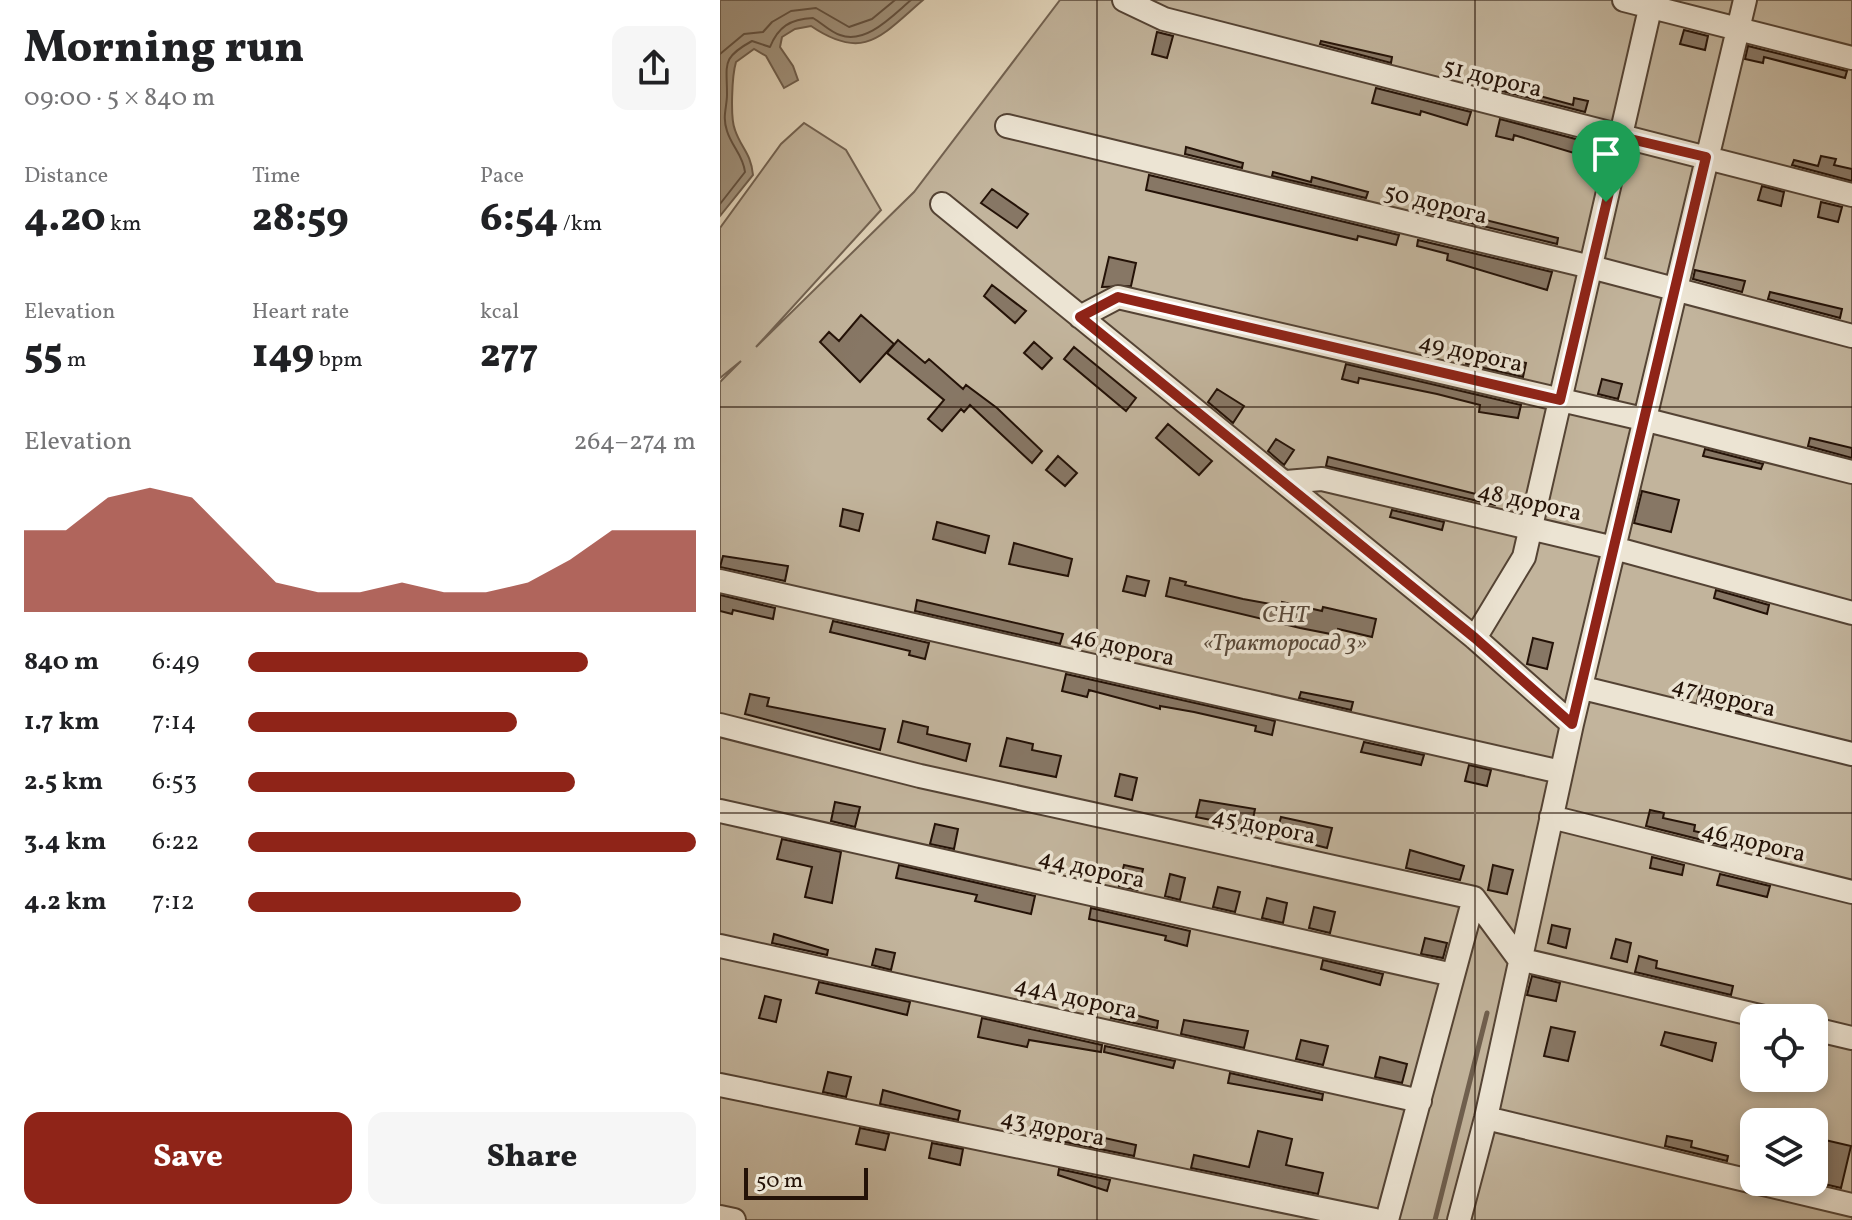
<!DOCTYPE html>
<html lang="en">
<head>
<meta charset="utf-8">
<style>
  body { margin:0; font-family:Vollkorn,serif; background:#f6f6f6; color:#202124; height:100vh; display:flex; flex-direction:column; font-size:30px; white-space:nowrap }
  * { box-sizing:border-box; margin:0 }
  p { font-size:26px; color:#757577 }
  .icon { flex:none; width:44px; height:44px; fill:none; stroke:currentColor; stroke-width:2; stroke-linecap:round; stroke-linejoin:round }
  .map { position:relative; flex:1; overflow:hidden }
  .drawer { display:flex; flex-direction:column; background:#fff; width:720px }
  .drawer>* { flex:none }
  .tools { position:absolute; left:1020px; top:1004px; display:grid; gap:16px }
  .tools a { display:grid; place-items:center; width:88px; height:88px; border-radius:16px; background:#fff; box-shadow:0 4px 12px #0003; font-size:40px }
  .scale { position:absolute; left:24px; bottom:20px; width:124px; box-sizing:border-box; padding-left:8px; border:4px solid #241207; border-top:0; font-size:22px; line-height:28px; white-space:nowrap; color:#241207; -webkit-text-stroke:6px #ece4d3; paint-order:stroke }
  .pin { position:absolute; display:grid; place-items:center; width:68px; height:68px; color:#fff; margin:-82px -34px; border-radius:50% 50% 50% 0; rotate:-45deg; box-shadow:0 0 8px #0007 }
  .pin .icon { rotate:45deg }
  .round { display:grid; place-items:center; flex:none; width:84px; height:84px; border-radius:16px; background:#f6f6f6 }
  .overview { display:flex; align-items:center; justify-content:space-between; height:136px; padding:0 24px }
  h1 { font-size:44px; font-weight:800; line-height:60px }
  .figures { display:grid; grid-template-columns:repeat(3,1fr); gap:12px; height:136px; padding:8px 24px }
  .figures div { display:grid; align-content:center }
  .figures b { font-size:40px; font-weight:800 }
  .figures small { font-size:22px; font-weight:400 }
  .figures p { font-size:22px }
  .chart { height:224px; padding:16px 24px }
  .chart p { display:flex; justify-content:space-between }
  .chart svg { width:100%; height:144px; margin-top:8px; fill:#8f2418; opacity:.7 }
  .action { display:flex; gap:16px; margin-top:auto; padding:16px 24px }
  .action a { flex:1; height:92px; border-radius:16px; background:#8f2418; color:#fff; font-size:32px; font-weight:800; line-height:92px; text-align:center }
  .action a+a { background:#f6f6f6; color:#202124 }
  ul { padding:0 24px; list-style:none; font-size:26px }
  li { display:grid; grid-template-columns:128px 96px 1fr; align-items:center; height:60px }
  li i { height:20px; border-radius:10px; background:#8f2418 }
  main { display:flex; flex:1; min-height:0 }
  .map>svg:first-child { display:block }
</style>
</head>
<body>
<main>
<section class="drawer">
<div class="overview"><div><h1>Morning run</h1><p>09:00 · 5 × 840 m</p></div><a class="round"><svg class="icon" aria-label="share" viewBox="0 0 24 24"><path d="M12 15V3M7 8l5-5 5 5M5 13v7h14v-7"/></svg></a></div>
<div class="figures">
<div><p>Distance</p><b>4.20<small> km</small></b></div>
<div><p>Time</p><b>28:59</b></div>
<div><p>Pace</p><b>6:54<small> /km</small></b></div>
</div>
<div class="figures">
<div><p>Elevation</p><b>55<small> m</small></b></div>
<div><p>Heart rate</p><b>149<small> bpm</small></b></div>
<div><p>kcal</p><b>277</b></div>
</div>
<div class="chart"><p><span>Elevation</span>264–274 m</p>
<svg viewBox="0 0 160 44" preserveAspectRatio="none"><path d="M0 44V19L10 19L20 9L30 6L40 9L50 22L60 35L70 38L80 38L90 35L100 38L110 38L120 35L130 28L140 19L150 19L160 19V44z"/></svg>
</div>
<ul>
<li><b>840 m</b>6:49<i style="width:76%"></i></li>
<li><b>1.7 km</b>7:14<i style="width:60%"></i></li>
<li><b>2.5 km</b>6:53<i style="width:73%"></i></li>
<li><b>3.4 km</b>6:22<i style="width:100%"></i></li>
<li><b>4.2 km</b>7:12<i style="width:61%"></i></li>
</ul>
<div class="action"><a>Save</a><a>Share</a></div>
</section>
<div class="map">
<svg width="1132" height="1220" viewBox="0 0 1132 1220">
  <rect width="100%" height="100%" fill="#e2d5bb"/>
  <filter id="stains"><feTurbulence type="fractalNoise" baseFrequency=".0025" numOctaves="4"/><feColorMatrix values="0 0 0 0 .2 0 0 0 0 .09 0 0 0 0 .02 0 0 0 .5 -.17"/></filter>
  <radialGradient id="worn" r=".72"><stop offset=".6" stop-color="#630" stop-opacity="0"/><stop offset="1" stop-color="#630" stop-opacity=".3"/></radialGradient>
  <!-- green -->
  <path fill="#c2b49c" stroke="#736352" stroke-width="2" fill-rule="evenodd" d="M 340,0 L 1132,0 L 1132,1220 L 0,1220 L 0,382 L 21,361 L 0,378 L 0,228 L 61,144 L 84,123 L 126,150 L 161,210 L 36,347 L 194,192 ZM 1034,1018 L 1094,1018 L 1094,1078 L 1034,1078 ZM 1034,1122 L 1094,1122 L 1094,1182 L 1034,1182 Z"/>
  <!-- water -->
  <path fill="#a1937e" stroke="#6f5f4e" stroke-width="2" d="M 0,0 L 203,0 C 161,36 144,62 91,26 L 75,29 L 62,37 L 60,47 L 73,66 L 78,80 L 64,88 L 46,56 L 34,49 L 16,62 C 12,75 10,118 15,130 C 21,148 31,153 33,175 L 0,216 Z"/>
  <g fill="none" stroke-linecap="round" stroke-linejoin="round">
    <!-- shore -->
    <path stroke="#625242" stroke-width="2" d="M 0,54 L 24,34 L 43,32 L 52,22 L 71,11 L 96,8 L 129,27 L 152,19 L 175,0
      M 0,204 L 25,172 C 23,155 12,147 7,131 C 2,116 7,108 7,94 C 7,64 1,58 32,41 L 50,47 C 58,27 70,19 93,18 C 102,23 110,32 120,35 C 146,45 173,15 191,0"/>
    <!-- stream -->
    <path stroke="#6f5f4e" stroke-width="5" d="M 715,1220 L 767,1013"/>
  </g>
  <!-- building -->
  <path fill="#877765" stroke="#241207" stroke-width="2" d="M 964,30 L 988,36 L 985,50 L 960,44 Z
    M 437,32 L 453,36 L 447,58 L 432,54 Z
    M 601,41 L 672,57 L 671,63 L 600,44 Z
    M 1028,46 L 1127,71 L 1125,78 L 1044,57 L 1043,63 L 1025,59 Z
    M 775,84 L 853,105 L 854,98 L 868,101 L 865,112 L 774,89 Z
    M 656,88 L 751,112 L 747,125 L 701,111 L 700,115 L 652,103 Z
    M 780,119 L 867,142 L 864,156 L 794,135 L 793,140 L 776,136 Z
    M 466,147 L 523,163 L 522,168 L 465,154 Z
    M 1101,156 L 1116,159 L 1114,165 L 1132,169 L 1132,181 L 1072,165 L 1074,160 L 1098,166 Z
    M 553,172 L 591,182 L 592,177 L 648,192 L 646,198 L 552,176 Z
    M 429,175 L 679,235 L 676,245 L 638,236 L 637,240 L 426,190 Z
    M 1042,186 L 1064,192 L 1061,206 L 1038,200 Z
    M 272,189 L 308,214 L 297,228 L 261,203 Z
    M 707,201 L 726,205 L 725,210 L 838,238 L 837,244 L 705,212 Z
    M 1101,202 L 1122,207 L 1118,222 L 1098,217 Z
    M 698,240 L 832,272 L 827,290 L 727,260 L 728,254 L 697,246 Z
    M 389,257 L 416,263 L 411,286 L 382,287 Z
    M 975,270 L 1025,281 L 1022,292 L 973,279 Z
    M 272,285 L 306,311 L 295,323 L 264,296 Z
    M 1050,292 L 1122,309 L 1120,318 L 1048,299 Z
    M 141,315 L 174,344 L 140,382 L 100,342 L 109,332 L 119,341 Z
    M 178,340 L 205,363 L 209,359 L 243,389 L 246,385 L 277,408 L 322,451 L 312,463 L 250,405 L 244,412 L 241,409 L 222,431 L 208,419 L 224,400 L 167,353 Z
    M 314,342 L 332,358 L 322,369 L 304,353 Z
    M 354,347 L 416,398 L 406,411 L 344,359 Z
    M 750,348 L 788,355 L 787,358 L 806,363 L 803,377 L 746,364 Z
    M 626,364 L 801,405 L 798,418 L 759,412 L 760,405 L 717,394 L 639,378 L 638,383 L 622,379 Z
    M 882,379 L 902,384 L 898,399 L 878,394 Z
    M 497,389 L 524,406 L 513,423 L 488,402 Z
    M 448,424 L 492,461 L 479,475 L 436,438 Z
    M 1090,438 L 1132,448 L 1132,458 L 1088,446 Z
    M 556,439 L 574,450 L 564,465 L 548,451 Z
    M 985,449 L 1043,464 L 1041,469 L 983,456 Z
    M 338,456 L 357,473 L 345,486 L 326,470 Z
    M 608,457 L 776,499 L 775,505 L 606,466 Z
    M 922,491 L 959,500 L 951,532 L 914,523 Z
    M 123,509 L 143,514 L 139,531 L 120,526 Z
    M 672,510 L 724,522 L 722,530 L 670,517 Z
    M 217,522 L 269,536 L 265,553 L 213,539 Z
    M 294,543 L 352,559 L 348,576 L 289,564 Z
    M 3,556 L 68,566 L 65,581 L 0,567 Z
    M 407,576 L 429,581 L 425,596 L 403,591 Z
    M 450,578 L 466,582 L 465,585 L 523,599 L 561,606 L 562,602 L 602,611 L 603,607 L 656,619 L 652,637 L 618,629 L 616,635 L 580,628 L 446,596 Z
    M 996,590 L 1049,605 L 1047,614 L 994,598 Z
    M 0,595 L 55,608 L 53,619 L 13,610 L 12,614 L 0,611 Z
    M 197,600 L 343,634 L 340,644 L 195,611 Z
    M 113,621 L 209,643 L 205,659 L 189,655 L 190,651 L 110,632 Z
    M 813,638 L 833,643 L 827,669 L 807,664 Z
    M 346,674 L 555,721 L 552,735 L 535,731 L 536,726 L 474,712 L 440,706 L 440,709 L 369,690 L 367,697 L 342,691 Z
    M 981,686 L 1034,699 L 1031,715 L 977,702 Z
    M 581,692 L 633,702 L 631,710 L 579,698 Z
    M 30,694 L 49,698 L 47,706 L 165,729 L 160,750 L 25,714 Z
    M 183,721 L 208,727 L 207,734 L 250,744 L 246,761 L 178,742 Z
    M 287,738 L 313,744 L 312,750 L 341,756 L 336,777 L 280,766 Z
    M 644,742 L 704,755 L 701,765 L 641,752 Z
    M 749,765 L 771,770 L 767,786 L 745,781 Z
    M 400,774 L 417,778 L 412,800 L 395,796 Z
    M 480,800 L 535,809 L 531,828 L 476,817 Z
    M 115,802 L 140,807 L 135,827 L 111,821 Z
    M 930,810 L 944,813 L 943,818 L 975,825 L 974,831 L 1008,839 L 1006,846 L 926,826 Z
    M 561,817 L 612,828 L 607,848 L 556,835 Z
    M 215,824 L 238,829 L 234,849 L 210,844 Z
    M 62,839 L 121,852 L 112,903 L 85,897 L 92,867 L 57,859 Z
    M 690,850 L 744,866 L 740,880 L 686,868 Z
    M 932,857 L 964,865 L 962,875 L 930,868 Z
    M 179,865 L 315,896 L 311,914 L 255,901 L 257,895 L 176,878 Z
    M 404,865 L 423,869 L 418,890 L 399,886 Z
    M 773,865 L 793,870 L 787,894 L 768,890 Z
    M 450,874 L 465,878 L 460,900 L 445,896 Z
    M 1000,874 L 1050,886 L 1047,897 L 997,885 Z
    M 498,887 L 520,892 L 515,912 L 493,907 Z
    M 547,898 L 567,903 L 563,923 L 542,918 Z
    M 594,907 L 615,912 L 610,933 L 589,928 Z
    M 371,908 L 470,931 L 467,946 L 445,940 L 446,936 L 369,919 Z
    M 832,925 L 850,929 L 846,948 L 828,943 Z
    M 54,934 L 108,950 L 107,955 L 52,943 Z
    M 705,938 L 727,943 L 723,958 L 701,954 Z
    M 896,939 L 911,943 L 907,962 L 891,958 Z
    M 156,949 L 175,953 L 171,970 L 152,965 Z
    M 919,956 L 937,961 L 936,968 L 1013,986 L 1011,995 L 915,972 Z
    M 603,960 L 663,974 L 660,985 L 601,969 Z
    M 812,976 L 840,983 L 836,1001 L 807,995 Z
    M 99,982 L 190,1002 L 187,1015 L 96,993 Z
    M 45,996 L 61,1000 L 56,1022 L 39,1018 Z
    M 395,1004 L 416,1009 L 415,1015 L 438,1021 L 437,1028 L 391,1018 Z
    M 262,1018 L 382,1045 L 381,1052 L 309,1040 L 307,1047 L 258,1037 Z
    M 464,1020 L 528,1031 L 524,1048 L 461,1034 Z
    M 831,1027 L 855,1032 L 848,1061 L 824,1056 Z
    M 945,1032 L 996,1043 L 992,1061 L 941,1045 Z
    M 581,1040 L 608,1046 L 603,1065 L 576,1059 Z
    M 385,1046 L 455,1061 L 453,1068 L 384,1052 Z
    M 660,1057 L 687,1064 L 682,1083 L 655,1077 Z
    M 108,1072 L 131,1077 L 126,1097 L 103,1092 Z
    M 510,1073 L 603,1094 L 602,1100 L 508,1083 Z
    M 163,1090 L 240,1111 L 238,1120 L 160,1104 Z
    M 313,1122 L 416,1145 L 414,1156 L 310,1135 Z
    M 140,1128 L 169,1134 L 165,1150 L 136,1144 Z
    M 538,1131 L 572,1139 L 566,1165 L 603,1173 L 598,1194 L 471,1168 L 474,1155 L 529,1167 Z
    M 947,1136 L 972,1141 L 971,1147 L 1008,1156 L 1007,1161 L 945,1146 Z
    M 1105,1140 L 1131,1146 L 1121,1188 L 1096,1182 Z
    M 212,1143 L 243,1149 L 240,1165 L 209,1158 Z
    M 339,1169 L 390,1180 L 387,1191 L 338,1175 Z"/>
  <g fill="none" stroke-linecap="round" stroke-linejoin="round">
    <defs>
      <path id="minor" d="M 404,0 L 444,19 L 1132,195
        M 904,0 L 1132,58
        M 287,126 L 871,267 L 1132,336
        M 222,204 L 755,638 L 852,724
        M 360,317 L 398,297 L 923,419 L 1132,472
        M 566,482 L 602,479 L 894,548 L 1132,613
        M 0,581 L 841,772
        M 755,638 L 804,557 L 932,0
        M 863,688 L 1132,754
        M 0,725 L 200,776 L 754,898 L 799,959 L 1048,1018
        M 0,811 L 733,975
        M 831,817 L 1132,892
        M 0,946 L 700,1101
        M 1094,1029 L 1132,1038
        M 0,1085 L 655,1220
        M 766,1118 L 1034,1182
        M 1035,1182 L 1132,1205
        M 0,1217 L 14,1220
        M 667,1220 L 754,898
        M 739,1220 L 766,1118 L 852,724 L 1025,0"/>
    </defs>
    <!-- minor casing -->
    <use href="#minor" stroke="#544334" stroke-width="26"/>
    <!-- minor -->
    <use href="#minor" stroke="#ece4d3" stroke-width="22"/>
  </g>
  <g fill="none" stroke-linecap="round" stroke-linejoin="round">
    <defs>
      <path id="route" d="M 902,137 L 986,157 L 852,724 L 755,638 L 360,317 L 398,297 L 840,400 Z"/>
    </defs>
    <!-- route casing -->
    <use href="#route" stroke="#fff" stroke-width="16"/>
    <!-- route -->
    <use href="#route" stroke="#8f2418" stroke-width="10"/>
  </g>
  <!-- grid -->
  <path fill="none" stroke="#241207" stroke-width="2" stroke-opacity="0.55" d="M 377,0 L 377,1220M 755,0 L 755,1220M 0,407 L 1132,407M 0,813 L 1132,813"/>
  <g text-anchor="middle" stroke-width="7" stroke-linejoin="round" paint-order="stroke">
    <!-- street labels -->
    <g font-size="24" fill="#241207" stroke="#ece4d3">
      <text transform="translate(773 77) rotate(14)" y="8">51 дорога</text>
      <text transform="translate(716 203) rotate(14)" y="8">50 дорога</text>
      <text transform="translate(751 352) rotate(13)" y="8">49 дорога</text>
      <text transform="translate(810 501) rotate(13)" y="8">48 дорога</text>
      <text transform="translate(403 646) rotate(13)" y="8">46 дорога</text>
      <text transform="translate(1004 696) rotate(14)" y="8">47 дорога</text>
      <text transform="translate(544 825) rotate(12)" y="8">45 дорога</text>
      <text transform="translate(1034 841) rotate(14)" y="8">46 дорога</text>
      <text transform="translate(372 868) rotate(13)" y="8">44 дорога</text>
      <text transform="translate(356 997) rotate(13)" y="8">44А дорога</text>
      <text transform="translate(333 1127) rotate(12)" y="8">43 дорога</text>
    </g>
    <!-- park labels -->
    <g font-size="24" font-style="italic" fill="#5b4b3b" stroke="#ece4d3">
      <text x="565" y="622">СНТ<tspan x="565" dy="28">«Тракторосад 3»</tspan></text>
    </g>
  </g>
  <rect width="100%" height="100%" filter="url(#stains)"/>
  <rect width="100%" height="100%" fill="url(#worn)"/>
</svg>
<div class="tools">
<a><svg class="icon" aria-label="locate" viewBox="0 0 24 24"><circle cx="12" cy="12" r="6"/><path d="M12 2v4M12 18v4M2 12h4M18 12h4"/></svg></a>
<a><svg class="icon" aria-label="layers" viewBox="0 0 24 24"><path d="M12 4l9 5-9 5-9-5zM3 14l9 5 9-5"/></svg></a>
</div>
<div class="scale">50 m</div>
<div class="pin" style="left:886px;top:202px;background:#1e9e55"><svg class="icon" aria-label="arrive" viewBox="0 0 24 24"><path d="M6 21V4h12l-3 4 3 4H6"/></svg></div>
</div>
</main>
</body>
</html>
